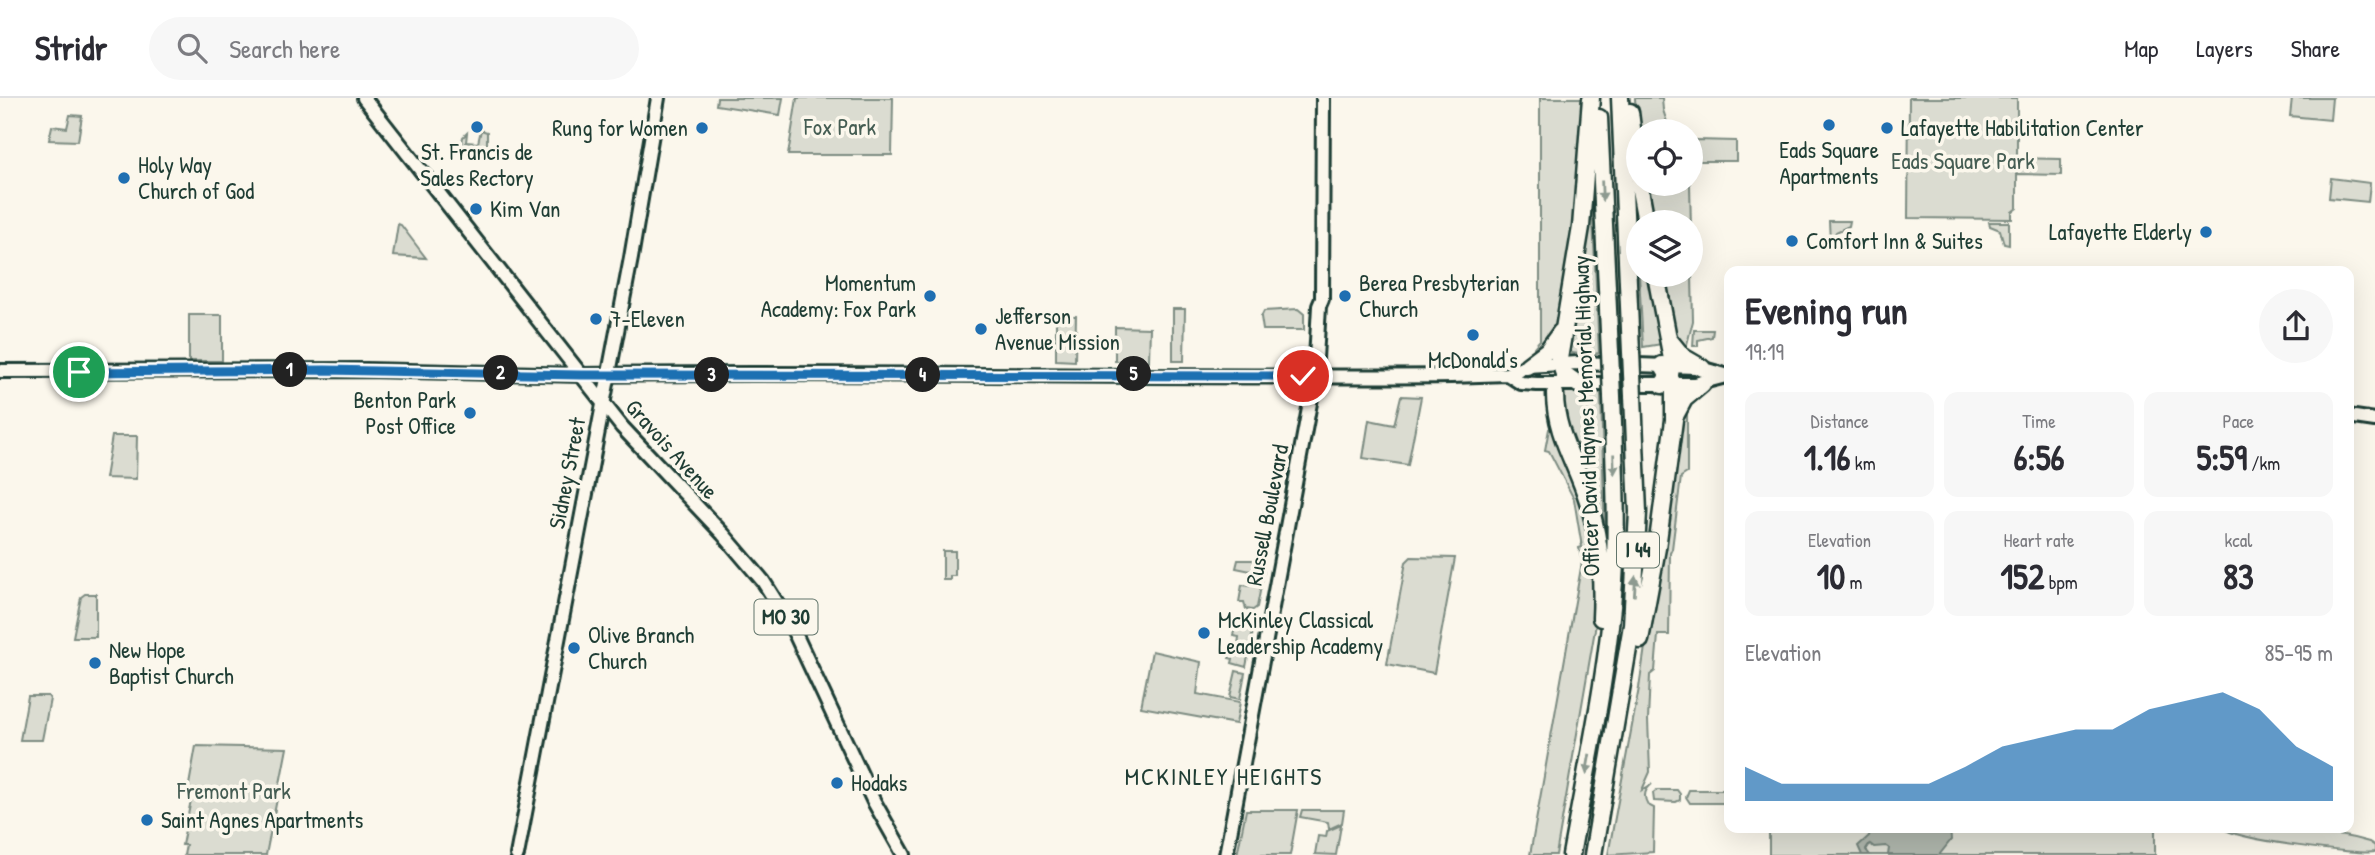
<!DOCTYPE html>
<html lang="en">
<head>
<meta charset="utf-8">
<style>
  body { margin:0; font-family:"Patrick Hand",sans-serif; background:#f7f7f7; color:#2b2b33; height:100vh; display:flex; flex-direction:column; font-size:26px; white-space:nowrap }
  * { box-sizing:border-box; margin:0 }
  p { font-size:23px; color:#7c7c81 }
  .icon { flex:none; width:38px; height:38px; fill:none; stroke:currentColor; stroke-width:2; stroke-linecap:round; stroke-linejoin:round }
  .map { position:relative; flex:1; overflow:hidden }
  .details { position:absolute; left:1724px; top:168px; width:630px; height:567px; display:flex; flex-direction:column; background:#fff; border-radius:14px; box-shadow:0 7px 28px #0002 }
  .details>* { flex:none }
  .fabs { position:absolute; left:1626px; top:21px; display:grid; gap:14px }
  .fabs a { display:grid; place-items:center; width:77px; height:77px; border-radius:50%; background:#fff; box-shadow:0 7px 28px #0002; font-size:35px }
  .pin { position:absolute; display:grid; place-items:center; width:60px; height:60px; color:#fff; margin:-30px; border:4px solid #fff; border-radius:50%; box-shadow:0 2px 7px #0007 }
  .km { position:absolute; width:35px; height:35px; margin:-18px; border-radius:50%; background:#222; color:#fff; font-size:19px; line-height:35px; text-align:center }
  .round { display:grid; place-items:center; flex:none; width:74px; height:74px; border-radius:37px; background:#f7f7f7 }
  .head { display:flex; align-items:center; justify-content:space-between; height:119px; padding:0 21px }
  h1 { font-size:38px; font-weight:700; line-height:52px }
  .metrics { display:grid; grid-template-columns:repeat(3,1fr); gap:10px; height:119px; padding:7px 21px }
  .metrics div { display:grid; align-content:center; border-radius:14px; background:#f7f7f7; text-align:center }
  .metrics b { font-size:35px; font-weight:700 }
  .metrics small { font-size:19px; font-weight:400 }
  .metrics p { font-size:19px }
  .chart { height:196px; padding:14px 21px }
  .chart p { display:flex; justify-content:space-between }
  .chart svg { width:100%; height:126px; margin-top:7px; fill:#1f6fb2; opacity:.7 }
  header { display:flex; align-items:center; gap:42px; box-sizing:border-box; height:98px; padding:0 35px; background:#fff; border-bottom:2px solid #e1e1e2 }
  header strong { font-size:33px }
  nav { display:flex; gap:38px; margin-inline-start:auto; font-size:24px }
  .search { width:490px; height:63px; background:#f7f7f7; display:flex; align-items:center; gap:18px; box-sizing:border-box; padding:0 24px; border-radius:38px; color:#7c7c81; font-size:26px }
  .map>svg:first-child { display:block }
</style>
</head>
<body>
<header>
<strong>Stridr</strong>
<div class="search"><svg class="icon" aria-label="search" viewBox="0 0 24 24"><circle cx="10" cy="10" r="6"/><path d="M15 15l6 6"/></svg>Search here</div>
<nav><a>Map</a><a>Layers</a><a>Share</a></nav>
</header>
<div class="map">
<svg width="2375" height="757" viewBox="0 0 2375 757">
  <rect width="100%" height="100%" fill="#fbf7ec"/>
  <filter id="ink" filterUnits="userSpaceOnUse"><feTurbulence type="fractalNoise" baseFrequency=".0143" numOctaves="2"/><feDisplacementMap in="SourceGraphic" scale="14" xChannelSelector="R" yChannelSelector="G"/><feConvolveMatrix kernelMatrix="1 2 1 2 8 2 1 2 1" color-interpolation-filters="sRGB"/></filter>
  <g filter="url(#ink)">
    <!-- green -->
    <path fill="#dbdcd1" stroke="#7d8c82" stroke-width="2" d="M 717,0 L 783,0 L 780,17 L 716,7 Z
      M 797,0 L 893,0 L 892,57 L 788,57 Z
      M 1540,0 L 1583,0 L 1578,110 L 1556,232 L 1554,239 L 1534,254 L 1534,249 L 1540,242 Z
      M 1635,0 L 1662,0 L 1663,12 L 1670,33 L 1638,33 L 1637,41 Z
      M 1909,0 L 2017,0 L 2017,60 L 2061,61 L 2061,77 L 2017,76 L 2017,110 L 2012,114 L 2012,121 L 1908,120 Z
      M 2292,0 L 2332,0 L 2330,22 L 2290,18 Z
      M 70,17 L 82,18 L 78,43 L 49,42 L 52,28 L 67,30 Z
      M 481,32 L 487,34 L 487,50 L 461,50 L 463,39 L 467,35 L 466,44 L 478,45 Z
      M 1695,42 L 1736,43 L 1736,63 L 1695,63 Z
      M 2331,80 L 2370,85 L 2368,104 L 2329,100 Z
      M 1642,86 L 1690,86 L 1693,223 L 1685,254 L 1678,249 L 1660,177 L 1690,177 L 1690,124 L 1649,124 Z
      M 1588,98 L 1592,98 L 1599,255 L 1593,256 L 1585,249 L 1580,256 L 1564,254 Z
      M 1829,123 L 1850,123 L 1849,128 L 1836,134 L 1834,144 L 1830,144 Z
      M 1989,124 L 2009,124 L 2009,147 L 2004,146 L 2000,132 L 1990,128 Z
      M 398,126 L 401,127 L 426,160 L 393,158 Z
      M 1639,177 L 1653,177 L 1662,246 L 1643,249 Z
      M 1173,211 L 1185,211 L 1184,263 L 1173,263 Z
      M 1298,211 L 1304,216 L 1304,232 L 1263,232 L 1261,219 L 1264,213 Z
      M 189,217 L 222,217 L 222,263 L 189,263 Z
      M 1056,218 L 1076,218 L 1075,263 L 1056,262 Z
      M 1115,229 L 1150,230 L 1149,263 L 1115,263 Z
      M 1694,232 L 1713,232 L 1712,239 L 1698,242 L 1698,248 L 1693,248 Z
      M 1562,294 L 1583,294 L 1584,305 L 1594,295 L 1601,295 L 1605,441 L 1601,442 L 1567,329 Z
      M 1401,298 L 1421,299 L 1408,367 L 1363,360 L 1369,322 L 1394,327 Z
      M 1687,311 L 1687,375 L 1681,379 L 1672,451 L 1670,455 L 1669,537 L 1658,537 L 1655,573 L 1650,577 L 1648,622 L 1650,674 L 1642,692 L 1652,686 C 1644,692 1643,699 1648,707 L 1654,710 L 1653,754 L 1608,757 L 1639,590 L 1678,323 Z
      M 1551,329 L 1578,390 L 1589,428 L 1597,520 L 1556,757 L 1530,757 L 1582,464 L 1579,450 L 1582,449 L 1574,401 L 1549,353 L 1545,352 L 1549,331 Z
      M 112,338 L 137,338 L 136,381 L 105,380 Z
      M 943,453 L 955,453 L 955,478 L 950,478 L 950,482 L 943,482 Z
      M 1411,459 L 1455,460 L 1434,575 L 1387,566 L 1406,464 Z
      M 1238,462 L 1256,462 L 1264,473 L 1257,509 L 1253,512 L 1246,511 L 1244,504 L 1239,504 L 1242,487 L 1249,488 L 1252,479 L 1251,473 L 1236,470 Z
      M 85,496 L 96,496 L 96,539 L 73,539 L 81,499 Z
      M 1245,517 L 1252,518 L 1255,523 L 1246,569 L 1232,565 L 1233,561 L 1229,560 L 1231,553 L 1237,554 L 1239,539 L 1233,538 L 1236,521 L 1244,521 Z
      M 1152,553 L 1201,564 L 1197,596 L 1240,604 L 1236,626 L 1141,609 Z
      M 1236,573 L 1245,575 L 1240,601 L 1230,599 Z
      M 28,598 L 48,598 L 50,601 L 42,642 L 20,642 Z
      M 196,648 L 287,650 L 266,757 L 184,757 L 186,747 L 182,747 L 191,702 L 189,687 Z
      M 1657,692 L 1677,692 L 1680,696 L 1680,702 L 1676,704 L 1654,703 L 1653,695 Z
      M 1689,692 L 1729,692 L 1729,705 L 1690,705 L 1686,699 Z
      M 1246,712 L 1298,712 L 1290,757 L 1237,757 Z
      M 1302,712 L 1344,712 L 1342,725 L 1329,731 L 1328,724 L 1300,719 Z
      M 1341,727 L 1336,757 L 1315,756 L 1318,738 L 1326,739 L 1327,733 Z
      M 1769,730 L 2155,730 L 2155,757 L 1769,757 Z
      M 2223,730 C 2273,730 2321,730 2369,744 L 2375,748 L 2375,754 C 2360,757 2234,742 2223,730 Z"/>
    <!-- water -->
    <path fill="#adb4aa" stroke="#74847b" stroke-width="2" d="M 1871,730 L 1950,730 L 1951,742 L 1939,757 L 1888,757 L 1889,750 L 1886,748 L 1874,749 L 1870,746 L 1866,752 L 1870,757 L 1862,757 L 1858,748 L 1869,738 Z"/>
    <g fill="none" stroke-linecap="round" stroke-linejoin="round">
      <defs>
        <path id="secondary" d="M 0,273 L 366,272 L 581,277
          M 517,757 L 631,160 L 658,0
          M 1226,757 L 1315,278 L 1319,208 L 1322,201 L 1323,0"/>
        <path id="primary" d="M 364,0 L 622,329 L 723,436 L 763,483 L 792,529 L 873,702 L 904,757
          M 1507,276 L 1521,285 L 1537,286 L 1695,286 L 1726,278
          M 581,277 C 871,273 1161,281 1451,278 L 1507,276 L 1527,268 L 1578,265 L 1696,269 L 1729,278
          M 2348,318 L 2375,322"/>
        <path id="highway" d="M 1620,0 L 1631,254
          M 1630,14 L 1638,78
          M 1599,20 L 1610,254
          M 1639,86 L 1646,124
          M 1656,177 L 1672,261 L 1670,277 L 1662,287
          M 1670,243 L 1683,259 L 1702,270
          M 1527,268 L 1548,252 L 1561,234
          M 1578,286 L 1564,276 L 1559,261 L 1581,129 L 1591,0
          M 1555,296 C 1555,335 1576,365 1587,400 C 1600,438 1603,480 1601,520
          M 1676,316 L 1684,301 L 1702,286
          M 1640,542 L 1657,450 L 1674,322 L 1674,287 L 1662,267
          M 1571,757 C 1587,667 1608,576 1614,484 C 1618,422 1614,360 1612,298
          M 1593,757 L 1632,527 L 1638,414 L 1633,298"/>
      </defs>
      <!-- secondary casing -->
      <use href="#secondary" stroke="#1f3d34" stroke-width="18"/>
      <!-- primary casing -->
      <use href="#primary" stroke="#1f3d34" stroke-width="18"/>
      <!-- highway casing -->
      <use href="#highway" stroke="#1f3d34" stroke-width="21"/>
      <!-- secondary -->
      <use href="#secondary" stroke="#fbf7ec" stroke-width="12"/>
      <!-- primary -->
      <use href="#primary" stroke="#fbf7ec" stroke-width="12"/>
      <!-- highway -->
      <use href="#highway" stroke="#fbf7ec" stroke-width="16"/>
      <defs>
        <path id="highway-bridge" d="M 1610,254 L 1612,298
          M 1631,254 L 1633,298"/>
      </defs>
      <!-- highway-bridge casing -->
      <use href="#highway-bridge" stroke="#1f3d34" stroke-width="21" stroke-linecap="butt"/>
      <!-- highway-bridge -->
      <use href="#highway-bridge" stroke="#fbf7ec" stroke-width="16"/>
    </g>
    <!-- one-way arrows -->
    <defs><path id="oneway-solid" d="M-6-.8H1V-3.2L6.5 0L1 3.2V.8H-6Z" transform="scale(1.75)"/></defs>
    <g fill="#8d9a90">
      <use href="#oneway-solid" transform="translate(1602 93) rotate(88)"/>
      <use href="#oneway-solid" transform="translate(1614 366) rotate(88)"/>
      <use href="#oneway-solid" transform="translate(1635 488) rotate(-86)"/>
      <use href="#oneway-solid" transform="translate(1588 666) rotate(100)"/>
    </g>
  </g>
  <g fill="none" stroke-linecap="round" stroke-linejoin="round" filter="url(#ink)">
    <defs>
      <path id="route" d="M 79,274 L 325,272 L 581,277 L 1303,278"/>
    </defs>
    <!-- route casing -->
    <use href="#route" stroke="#fff" stroke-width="14"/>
    <!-- route -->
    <use href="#route" stroke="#1f6fb2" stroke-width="9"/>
  </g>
  <!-- markers -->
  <g fill="#1f6fb2" stroke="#fbf7ec" stroke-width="2.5">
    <circle cx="1829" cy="27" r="7"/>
    <circle cx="477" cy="29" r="7"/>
    <circle cx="702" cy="30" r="7"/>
    <circle cx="1887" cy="30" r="7"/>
    <circle cx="124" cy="80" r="7"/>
    <circle cx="476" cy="111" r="7"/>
    <circle cx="2206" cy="134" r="7"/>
    <circle cx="1792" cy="143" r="7"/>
    <circle cx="930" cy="198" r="7"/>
    <circle cx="1345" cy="198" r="7"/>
    <circle cx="596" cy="221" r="7"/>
    <circle cx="981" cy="231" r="7"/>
    <circle cx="1473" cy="237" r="7"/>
    <circle cx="470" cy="315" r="7"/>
    <circle cx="1204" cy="535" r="7"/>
    <circle cx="574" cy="550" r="7"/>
    <circle cx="95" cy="565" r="7"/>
    <circle cx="837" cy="685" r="7"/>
    <circle cx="147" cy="722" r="7"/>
  </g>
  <g text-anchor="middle" stroke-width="7" stroke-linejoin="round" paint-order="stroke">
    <!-- shield labels -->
    <g fill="#fbf7ec" stroke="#61756b" stroke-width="2">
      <rect x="1617" y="434.5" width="42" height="35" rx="5"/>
      <rect x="754.5" y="501.5" width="63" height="35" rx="5"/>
    </g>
    <g font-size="21" font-weight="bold" fill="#1f3d34">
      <text x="1638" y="459">I 44</text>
      <text x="786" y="526">MO 30</text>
    </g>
    <!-- park labels -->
    <g font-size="23" fill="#455d53" stroke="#fbf7ec">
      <text x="840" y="37">Fox Park</text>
      <text x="1963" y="71">Eads Square Park</text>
      <text x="234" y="701">Fremont Park</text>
    </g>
    <!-- poi labels -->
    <g font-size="23" fill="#1f3d34" stroke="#fbf7ec" text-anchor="start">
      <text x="688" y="38" text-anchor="end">Rung for Women</text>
      <text x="1901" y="38">Lafayette Habilitation Center</text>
      <text x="1829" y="60" text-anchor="middle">Eads Square<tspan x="1829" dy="26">Apartments</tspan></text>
      <text x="477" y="62" text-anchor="middle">St. Francis de<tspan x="477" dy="26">Sales Rectory</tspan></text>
      <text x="138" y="75">Holy Way<tspan x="138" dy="26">Church of God</tspan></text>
      <text x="490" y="119">Kim Van</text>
      <text x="2192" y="142" text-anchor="end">Lafayette Elderly</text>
      <text x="1806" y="151">Comfort Inn &amp; Suites</text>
      <text x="916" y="193" text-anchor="end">Momentum<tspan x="916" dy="26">Academy: Fox Park</tspan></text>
      <text x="1359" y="193">Berea Presbyterian<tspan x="1359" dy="26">Church</tspan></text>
      <text x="995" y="226">Jefferson<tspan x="995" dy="26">Avenue Mission</tspan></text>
      <text x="610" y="229">7-Eleven</text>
      <text x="1473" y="270" text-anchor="middle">McDonald's</text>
      <text x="456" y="310" text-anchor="end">Benton Park<tspan x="456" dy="26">Post Office</tspan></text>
      <text x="1218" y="530">McKinley Classical<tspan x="1218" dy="26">Leadership Academy</tspan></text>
      <text x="588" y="545">Olive Branch<tspan x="588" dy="26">Church</tspan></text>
      <text x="109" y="560">New Hope<tspan x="109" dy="26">Baptist Church</tspan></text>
      <text x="851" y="693">Hodaks</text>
      <text x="161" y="730">Saint Agnes Apartments</text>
    </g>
    <!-- street labels -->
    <g font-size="23" fill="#1f3d34" stroke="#fbf7ec">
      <text transform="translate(1586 318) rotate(-92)" y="8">Officer David Haynes Memorial Highway</text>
      <text transform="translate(672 351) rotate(48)" y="8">Gravois Avenue</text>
      <text transform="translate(567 375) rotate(-79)" y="8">Sidney Street</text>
      <text transform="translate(1267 417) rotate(-79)" y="8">Russell Boulevard</text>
    </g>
    <!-- neighbourhood labels -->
    <g font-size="24" letter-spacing="2" fill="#1f3d34" stroke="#fbf7ec">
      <text x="1224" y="687">MCKINLEY HEIGHTS</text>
    </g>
  </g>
</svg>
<div class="fabs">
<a><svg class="icon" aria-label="locate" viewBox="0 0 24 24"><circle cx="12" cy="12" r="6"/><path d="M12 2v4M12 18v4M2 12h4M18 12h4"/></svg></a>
<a><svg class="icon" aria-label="layers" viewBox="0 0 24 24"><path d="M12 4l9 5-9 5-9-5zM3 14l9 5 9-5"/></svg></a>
</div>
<div class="pin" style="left:79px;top:274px;background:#1e9e55"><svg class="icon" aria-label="arrive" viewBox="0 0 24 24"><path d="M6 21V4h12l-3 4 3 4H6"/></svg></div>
<div class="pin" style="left:1303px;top:278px;background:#d93025"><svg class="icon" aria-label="check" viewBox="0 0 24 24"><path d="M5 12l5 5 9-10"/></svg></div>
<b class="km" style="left:290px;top:272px">1</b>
<b class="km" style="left:501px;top:275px">2</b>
<b class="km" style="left:712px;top:277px">3</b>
<b class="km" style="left:923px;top:277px">4</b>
<b class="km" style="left:1134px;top:276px">5</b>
<section class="details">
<div class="head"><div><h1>Evening run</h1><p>19:19</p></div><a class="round"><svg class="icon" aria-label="share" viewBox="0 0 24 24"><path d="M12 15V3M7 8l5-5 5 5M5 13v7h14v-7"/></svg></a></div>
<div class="metrics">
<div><p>Distance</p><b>1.16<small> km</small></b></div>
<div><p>Time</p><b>6:56</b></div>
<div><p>Pace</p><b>5:59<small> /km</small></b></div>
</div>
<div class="metrics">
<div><p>Elevation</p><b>10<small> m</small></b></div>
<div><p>Heart rate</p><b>152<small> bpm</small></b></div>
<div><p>kcal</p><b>83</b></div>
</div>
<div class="chart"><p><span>Elevation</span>85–95 m</p>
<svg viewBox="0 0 160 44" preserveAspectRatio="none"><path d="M0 44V32L10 38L20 38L30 38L40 38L50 38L60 32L70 25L80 22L90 19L100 19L110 12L120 9L130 6L140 12L150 25L160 32V44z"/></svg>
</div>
</section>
</div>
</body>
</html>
